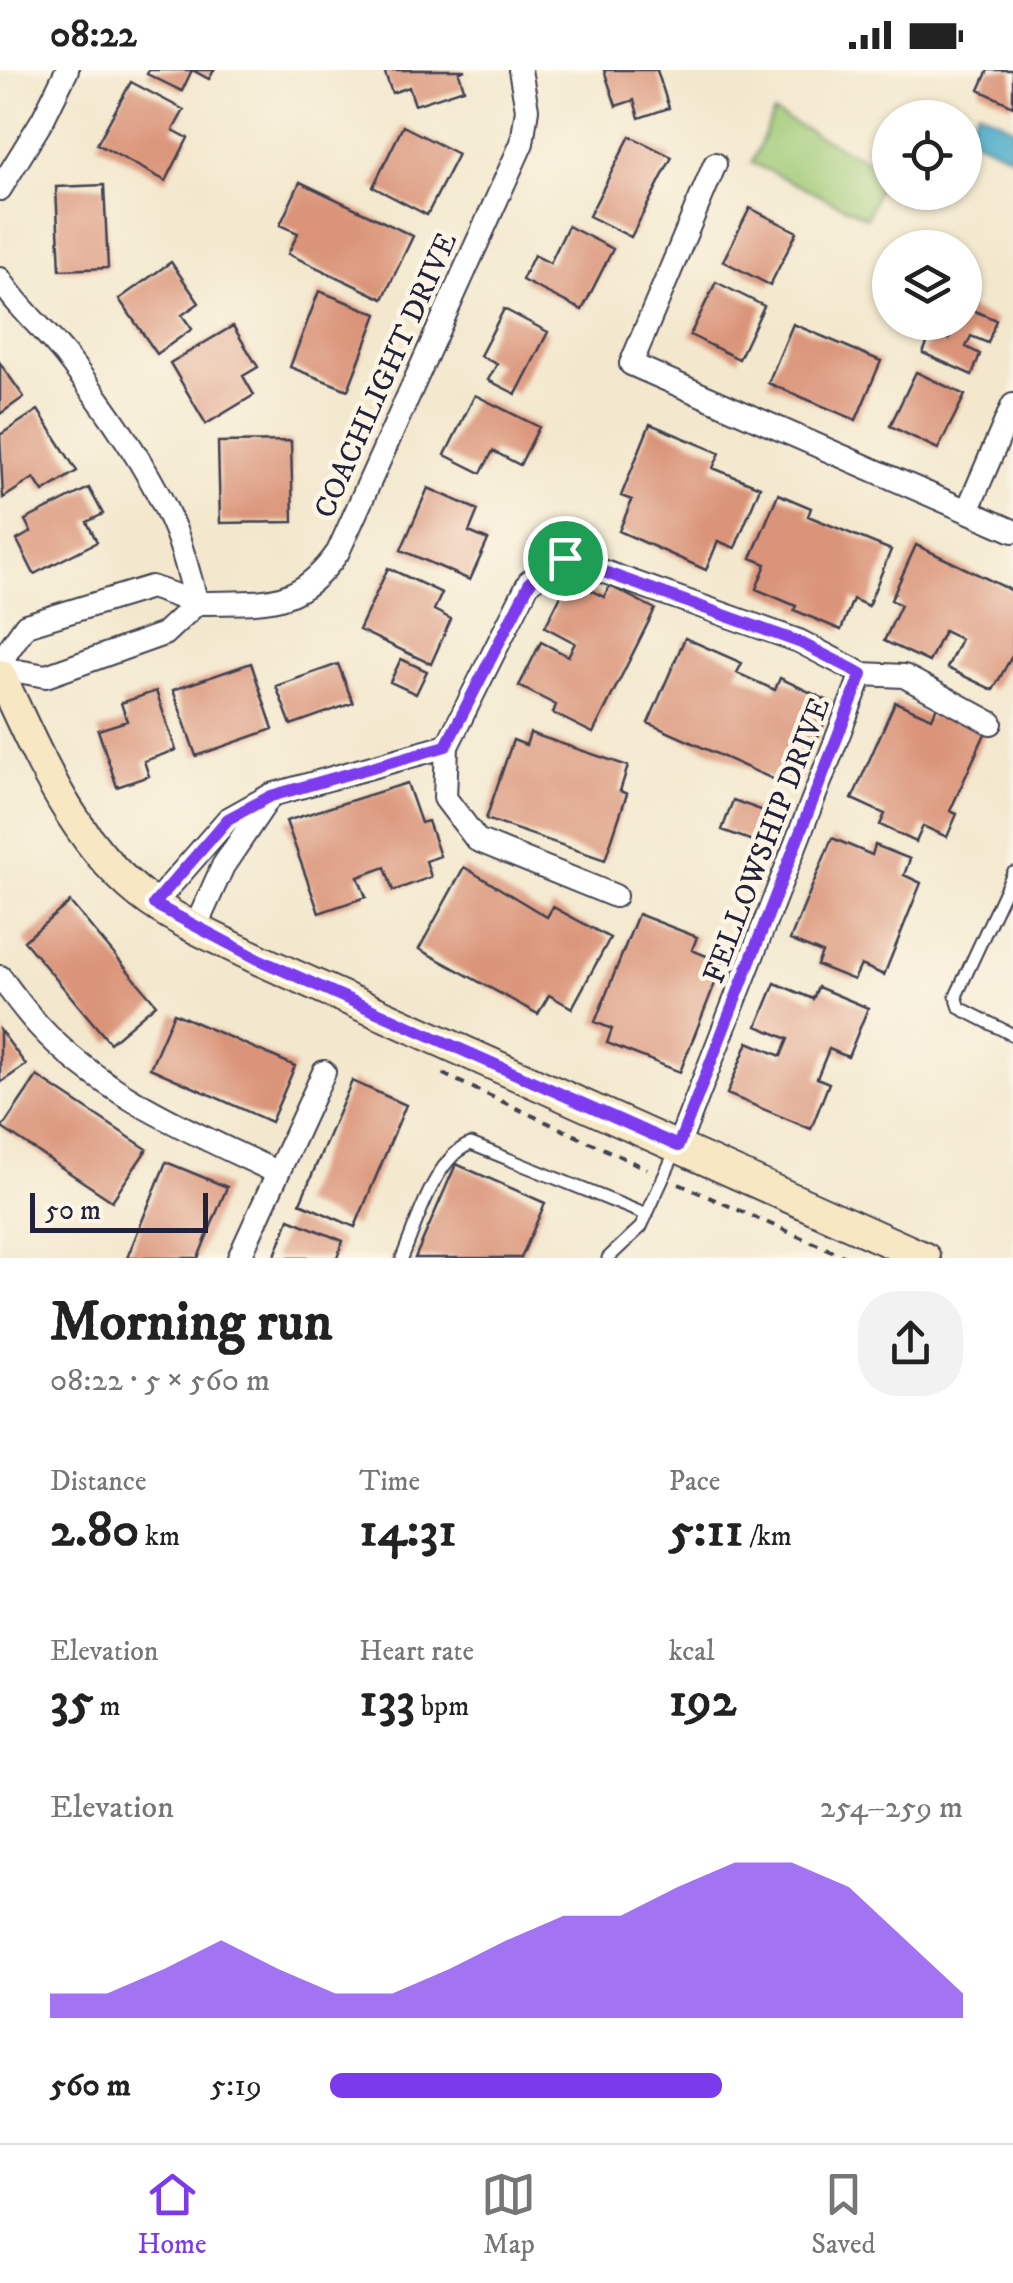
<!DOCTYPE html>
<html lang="en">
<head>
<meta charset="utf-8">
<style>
  body { margin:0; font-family:"IM FELL DW Pica",serif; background:#f2f2f2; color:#222; height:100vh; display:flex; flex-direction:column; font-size:38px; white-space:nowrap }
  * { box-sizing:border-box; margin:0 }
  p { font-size:32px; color:#767676 }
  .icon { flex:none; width:55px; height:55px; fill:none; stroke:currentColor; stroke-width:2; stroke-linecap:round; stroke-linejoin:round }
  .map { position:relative; height:1188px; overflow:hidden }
  .panel { display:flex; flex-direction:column; background:#fff; flex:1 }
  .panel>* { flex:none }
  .controls { position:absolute; left:872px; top:30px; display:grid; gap:20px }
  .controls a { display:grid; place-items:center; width:110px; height:110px; border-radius:50%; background:#fff; box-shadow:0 2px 8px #0004; font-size:50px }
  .scale { position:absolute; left:30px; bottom:25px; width:178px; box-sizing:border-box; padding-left:10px; border:5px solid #22223b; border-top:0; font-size:28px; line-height:35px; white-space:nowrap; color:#22223b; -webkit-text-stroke:8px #fcf5e5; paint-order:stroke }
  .pin { position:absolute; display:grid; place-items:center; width:85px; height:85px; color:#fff; margin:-42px; border:5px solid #fff; border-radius:50%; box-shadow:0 2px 10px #0007 }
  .round { display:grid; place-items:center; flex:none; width:105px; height:105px; border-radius:40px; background:#f2f2f2 }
  .overview { display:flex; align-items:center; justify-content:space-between; height:170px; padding:0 50px }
  h1 { font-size:55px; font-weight:700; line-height:75px }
  .stats { display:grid; grid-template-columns:repeat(3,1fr); gap:15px; height:170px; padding:10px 50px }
  .stats div { display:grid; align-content:center }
  .stats b { font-size:50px; font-weight:700 }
  .stats small { font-size:28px; font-weight:400 }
  .stats p { font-size:28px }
  .chart { height:280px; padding:20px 50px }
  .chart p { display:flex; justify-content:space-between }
  .chart svg { width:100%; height:180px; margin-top:10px; fill:#7c3aed; opacity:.7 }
  ul { padding:0 50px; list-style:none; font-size:32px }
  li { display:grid; grid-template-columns:160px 120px 1fr; align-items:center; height:75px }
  li i { height:25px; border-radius:12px; background:#7c3aed }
  .status { display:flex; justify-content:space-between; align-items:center; height:70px; padding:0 50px; background:#fff; direction:ltr }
  .status svg { height:28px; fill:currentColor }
  .tabs { display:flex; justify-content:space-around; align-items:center; height:140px; border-top:2px solid #e0e0e0; background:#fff; font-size:28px; color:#767676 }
  .tabs a { display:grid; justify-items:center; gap:5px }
  .tabs .active { color:#7c3aed }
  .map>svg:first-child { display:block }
</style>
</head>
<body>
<div class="status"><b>08:22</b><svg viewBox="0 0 49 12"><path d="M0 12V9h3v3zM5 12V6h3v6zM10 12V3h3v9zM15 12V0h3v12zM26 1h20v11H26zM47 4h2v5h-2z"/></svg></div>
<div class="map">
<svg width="1013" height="1188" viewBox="0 0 1013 1188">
  <rect width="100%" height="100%" fill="#fcf5e5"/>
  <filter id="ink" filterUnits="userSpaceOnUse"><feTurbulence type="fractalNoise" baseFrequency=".01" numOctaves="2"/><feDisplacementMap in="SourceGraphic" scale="20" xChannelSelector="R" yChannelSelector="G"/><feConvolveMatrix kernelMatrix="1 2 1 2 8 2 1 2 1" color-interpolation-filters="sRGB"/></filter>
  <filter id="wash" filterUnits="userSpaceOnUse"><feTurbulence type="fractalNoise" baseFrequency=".0048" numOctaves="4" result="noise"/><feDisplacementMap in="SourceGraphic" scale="40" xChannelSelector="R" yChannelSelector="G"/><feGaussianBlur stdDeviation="2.25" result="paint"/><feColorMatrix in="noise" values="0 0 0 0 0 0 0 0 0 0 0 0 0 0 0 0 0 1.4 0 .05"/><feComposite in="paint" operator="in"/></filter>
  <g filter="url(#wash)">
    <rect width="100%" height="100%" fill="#f3e8cd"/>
    <!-- green -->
    <path fill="#a0cb78" stroke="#61765a" stroke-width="2.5" d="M 774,43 L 885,100 L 867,148 L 752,93 Z"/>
    <!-- water -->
    <path fill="#4aaac9" stroke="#366682" stroke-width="2.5" d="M 978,40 L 1013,57 L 1013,87 L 965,65 Z"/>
    <g id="blocks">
      <!-- building -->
      <path fill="#da9479" d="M 149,0 L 214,0 L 209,9 L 192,0 L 182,21 L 147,4 Z
        M 384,0 L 465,0 L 459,3 L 464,19 L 415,35 L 409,17 L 392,23 Z
        M 604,0 L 657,0 L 669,38 L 639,48 L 634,30 L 616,36 Z
        M 988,0 L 1013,0 L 1013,36 L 979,20 Z
        M 131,12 L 184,40 L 173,60 L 188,68 L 166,111 L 97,74 Z
        M 403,56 L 458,84 L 427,145 L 373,117 Z
        M 630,66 L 672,87 L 631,167 L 589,146 Z
        M 300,112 L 413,166 L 383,229 L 288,184 L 298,163 L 280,155 Z
        M 104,115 L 108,198 L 60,200 L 56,117 Z
        M 750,138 L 797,162 L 770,215 L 723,191 Z
        M 568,156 L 613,179 L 582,240 L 522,210 L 534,185 L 550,193 Z
        M 171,192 L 199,233 L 182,245 L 192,259 L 157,284 L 119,229 Z
        M 716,212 L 764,236 L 739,289 L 690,265 Z
        M 319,221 L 377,244 L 348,320 L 290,297 Z
        M 965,237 L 996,250 L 988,273 L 971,266 L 966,277 L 980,284 L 972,305 L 923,283 L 932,261 L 949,269 L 952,257 L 942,252 L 965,252 Z
        M 504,239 L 548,262 L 516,324 L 488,310 L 497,294 L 480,286 Z
        M 793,254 L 881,291 L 856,350 L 768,313 Z
        M 233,256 L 258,297 L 243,306 L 254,325 L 206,354 L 170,293 Z
        M 0,293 L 24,327 L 0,344 Z
        M 916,302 L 965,325 L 938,379 L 890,356 Z
        M 475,325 L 539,357 L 520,395 L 493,381 L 481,403 L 445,385 Z
        M 38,340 L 77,401 L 43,422 L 34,408 L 3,428 L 0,365 Z
        M 650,354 L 720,383 L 713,398 L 760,417 L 735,478 L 718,471 L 706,500 L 619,461 L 632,430 L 621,426 Z
        M 291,371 L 293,452 L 220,453 L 218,372 Z
        M 89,418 L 103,444 L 87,452 L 97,472 L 34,504 L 17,470 L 31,462 L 25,450 Z
        M 428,418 L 478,440 L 469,462 L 488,470 L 470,510 L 401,480 Z
        M 778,424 L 811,438 L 808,446 L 891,480 L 868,536 L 853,529 L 841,560 L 794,540 L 796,536 L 756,519 L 766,494 L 751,488 Z
        M 916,475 L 1013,521 L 1013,584 L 993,620 L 947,598 L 961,569 L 944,561 L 929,592 L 884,571 L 901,535 L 891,530 Z
        M 388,498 L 442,523 L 434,540 L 451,549 L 431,594 L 359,560 Z
        M 569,509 L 604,527 L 610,516 L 655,539 L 593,663 L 553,643 L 556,635 L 519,616 L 541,572 L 568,586 L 575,573 L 545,557 Z
        M 685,568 L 742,593 L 737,603 L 775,620 L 780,608 L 833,633 L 795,719 L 648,653 Z
        M 401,589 L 427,601 L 416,624 L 390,612 Z
        M 251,593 L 273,659 L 196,686 L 173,620 Z
        M 338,594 L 353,633 L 291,655 L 276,616 Z
        M 156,621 L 176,680 L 144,691 L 149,706 L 117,717 L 98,660 L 127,651 L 121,633 Z
        M 895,632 L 932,648 L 938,634 L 988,657 L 950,741 L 957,744 L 947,767 L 923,756 L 916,772 L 880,755 L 885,744 L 852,729 Z
        M 530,663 L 628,696 L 620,721 L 627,724 L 605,790 L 486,749 L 513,670 L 526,675 Z
        M 407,713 L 421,753 L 428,751 L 440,786 L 426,791 L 431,807 L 393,821 L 385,797 L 358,807 L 366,827 L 319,843 L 286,751 Z
        M 733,730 L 772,744 L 761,774 L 722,760 Z
        M 832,768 L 872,785 L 875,775 L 910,789 L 904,805 L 921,813 L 884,905 L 861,895 L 854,910 L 817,895 L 822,883 L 790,870 Z
        M 464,797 L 547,847 L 553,837 L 610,868 L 572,938 L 549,925 L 538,944 L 419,879 Z
        M 70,832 L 156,934 L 110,973 L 24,871 Z
        M 638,844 L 697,867 L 692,880 L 723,893 L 680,1002 L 607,973 L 612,959 L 595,952 Z
        M 775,913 L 813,929 L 818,917 L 868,938 L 848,987 L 829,979 L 817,1008 L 829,1013 L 811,1059 L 727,1024 L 748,972 L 781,986 L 788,969 L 757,956 Z
        M 174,943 L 295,996 L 271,1052 L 150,998 Z
        M 0,960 L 26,995 L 0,1013 Z
        M 37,1006 L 147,1079 L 112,1131 L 2,1058 Z
        M 352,1011 L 406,1035 L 355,1157 L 300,1133 Z
        M 166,1092 L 227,1117 L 198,1188 L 127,1188 Z
        M 456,1094 L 545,1133 L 521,1188 L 415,1188 Z
        M 289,1149 L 343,1171 L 337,1188 L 274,1188 Z"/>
    </g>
  </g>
  <g filter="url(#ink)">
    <use href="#blocks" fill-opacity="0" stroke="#414051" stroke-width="2.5"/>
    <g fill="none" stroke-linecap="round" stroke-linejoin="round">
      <defs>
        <path id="lane" d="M 1013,803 L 956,926 L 960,938 L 1013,965
          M 402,1188 C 416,1155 436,1085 471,1074 L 647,1145
          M 608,1188 L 641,1157 L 676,1080"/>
        <path id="street" d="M 715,94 L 631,294 L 1013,461
          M 0,119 L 43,49 L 67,0
          M 0,209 C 18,238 44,259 65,285 C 104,335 151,400 175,460 C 184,483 190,509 197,533 C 262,531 297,541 338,482 L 522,73 L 527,39 L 520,0
          M 968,439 L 1013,335
          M 0,592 L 26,555 L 151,517 L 197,533 L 164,564 L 46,606 L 0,598
          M 862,604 L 904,606 L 991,653
          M 447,676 L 445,728 L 477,770 L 615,826
          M 154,834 L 228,749 L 271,725 L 447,676 L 529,512 L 565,488 L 799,571 L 862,604 L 678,1076
          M 196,856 L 223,796 L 269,728
          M 0,907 C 13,924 25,941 39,956 C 103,1026 195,1063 278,1103
          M 239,1188 L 324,1002"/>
        <path id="secondary" d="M 0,605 C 39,687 75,778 151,832 C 184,855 224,872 260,890 L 925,1188"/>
      </defs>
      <!-- lane casing -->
      <use href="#lane" stroke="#414051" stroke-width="15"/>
      <!-- street casing -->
      <use href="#street" stroke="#414051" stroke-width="26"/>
      <!-- secondary casing -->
      <use href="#secondary" stroke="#414051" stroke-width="34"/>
      <!-- path -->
      <path stroke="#414051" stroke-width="4" stroke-dasharray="8 8" stroke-linecap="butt" d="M 443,1004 L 647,1099
        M 679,1114 L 848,1188"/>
      <!-- lane -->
      <use href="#lane" stroke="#fff" stroke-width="11"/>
      <!-- street -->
      <use href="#street" stroke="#fff" stroke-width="22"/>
      <!-- secondary -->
      <use href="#secondary" stroke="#f7e8c3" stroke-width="30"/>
    </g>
  </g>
  <g fill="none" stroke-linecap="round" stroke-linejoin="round" filter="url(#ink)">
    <defs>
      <path id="route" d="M 565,488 L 799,572 L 862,604 L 678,1076 L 260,890 L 154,834 L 228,749 L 271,726 L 446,676 L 530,512 Z"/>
    </defs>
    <!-- route casing -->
    <use href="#route" stroke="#fff" stroke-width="20"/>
    <!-- route -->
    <use href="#route" stroke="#7c3aed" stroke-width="12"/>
  </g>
  <g text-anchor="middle" stroke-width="9" stroke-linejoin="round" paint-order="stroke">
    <!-- street labels -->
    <g font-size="30" fill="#22223b" stroke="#fcf5e5">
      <text transform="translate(385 305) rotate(-66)" y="10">COACHLIGHT DRIVE</text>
      <text transform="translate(766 770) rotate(-69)" y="10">FELLOWSHIP DRIVE</text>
    </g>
  </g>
</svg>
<div class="controls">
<a><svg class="icon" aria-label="locate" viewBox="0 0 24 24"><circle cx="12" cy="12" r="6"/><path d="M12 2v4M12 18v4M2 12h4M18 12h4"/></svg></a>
<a><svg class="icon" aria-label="layers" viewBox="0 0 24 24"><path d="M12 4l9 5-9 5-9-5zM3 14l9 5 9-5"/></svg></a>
</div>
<div class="scale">50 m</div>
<div class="pin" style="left:565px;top:488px;background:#1e9e55"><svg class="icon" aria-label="arrive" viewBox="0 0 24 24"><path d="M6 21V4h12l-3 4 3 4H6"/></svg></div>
</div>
<section class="panel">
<div class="overview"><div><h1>Morning run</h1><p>08:22 · 5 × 560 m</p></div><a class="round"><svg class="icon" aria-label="share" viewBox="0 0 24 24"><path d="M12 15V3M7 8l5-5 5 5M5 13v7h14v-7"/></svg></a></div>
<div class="stats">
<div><p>Distance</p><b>2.80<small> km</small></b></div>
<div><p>Time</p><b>14:31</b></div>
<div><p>Pace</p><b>5:11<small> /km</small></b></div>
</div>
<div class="stats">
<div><p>Elevation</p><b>35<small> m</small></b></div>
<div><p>Heart rate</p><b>133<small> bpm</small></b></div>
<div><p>kcal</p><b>192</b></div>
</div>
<div class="chart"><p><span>Elevation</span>254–259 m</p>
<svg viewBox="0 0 160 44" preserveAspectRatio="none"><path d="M0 44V38L10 38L20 32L30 25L40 32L50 38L60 38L70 32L80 25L90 19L100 19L110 12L120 6L130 6L140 12L150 25L160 38V44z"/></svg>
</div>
<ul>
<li><b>560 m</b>5:19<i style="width:62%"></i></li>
</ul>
</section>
<nav class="tabs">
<a class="active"><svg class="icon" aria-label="home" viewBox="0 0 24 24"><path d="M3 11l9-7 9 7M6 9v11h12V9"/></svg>Home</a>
<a><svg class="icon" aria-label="map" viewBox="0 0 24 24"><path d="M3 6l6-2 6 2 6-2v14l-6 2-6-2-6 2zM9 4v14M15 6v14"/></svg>Map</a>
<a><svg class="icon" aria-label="saved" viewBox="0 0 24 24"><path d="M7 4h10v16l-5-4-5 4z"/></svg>Saved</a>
</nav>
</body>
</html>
